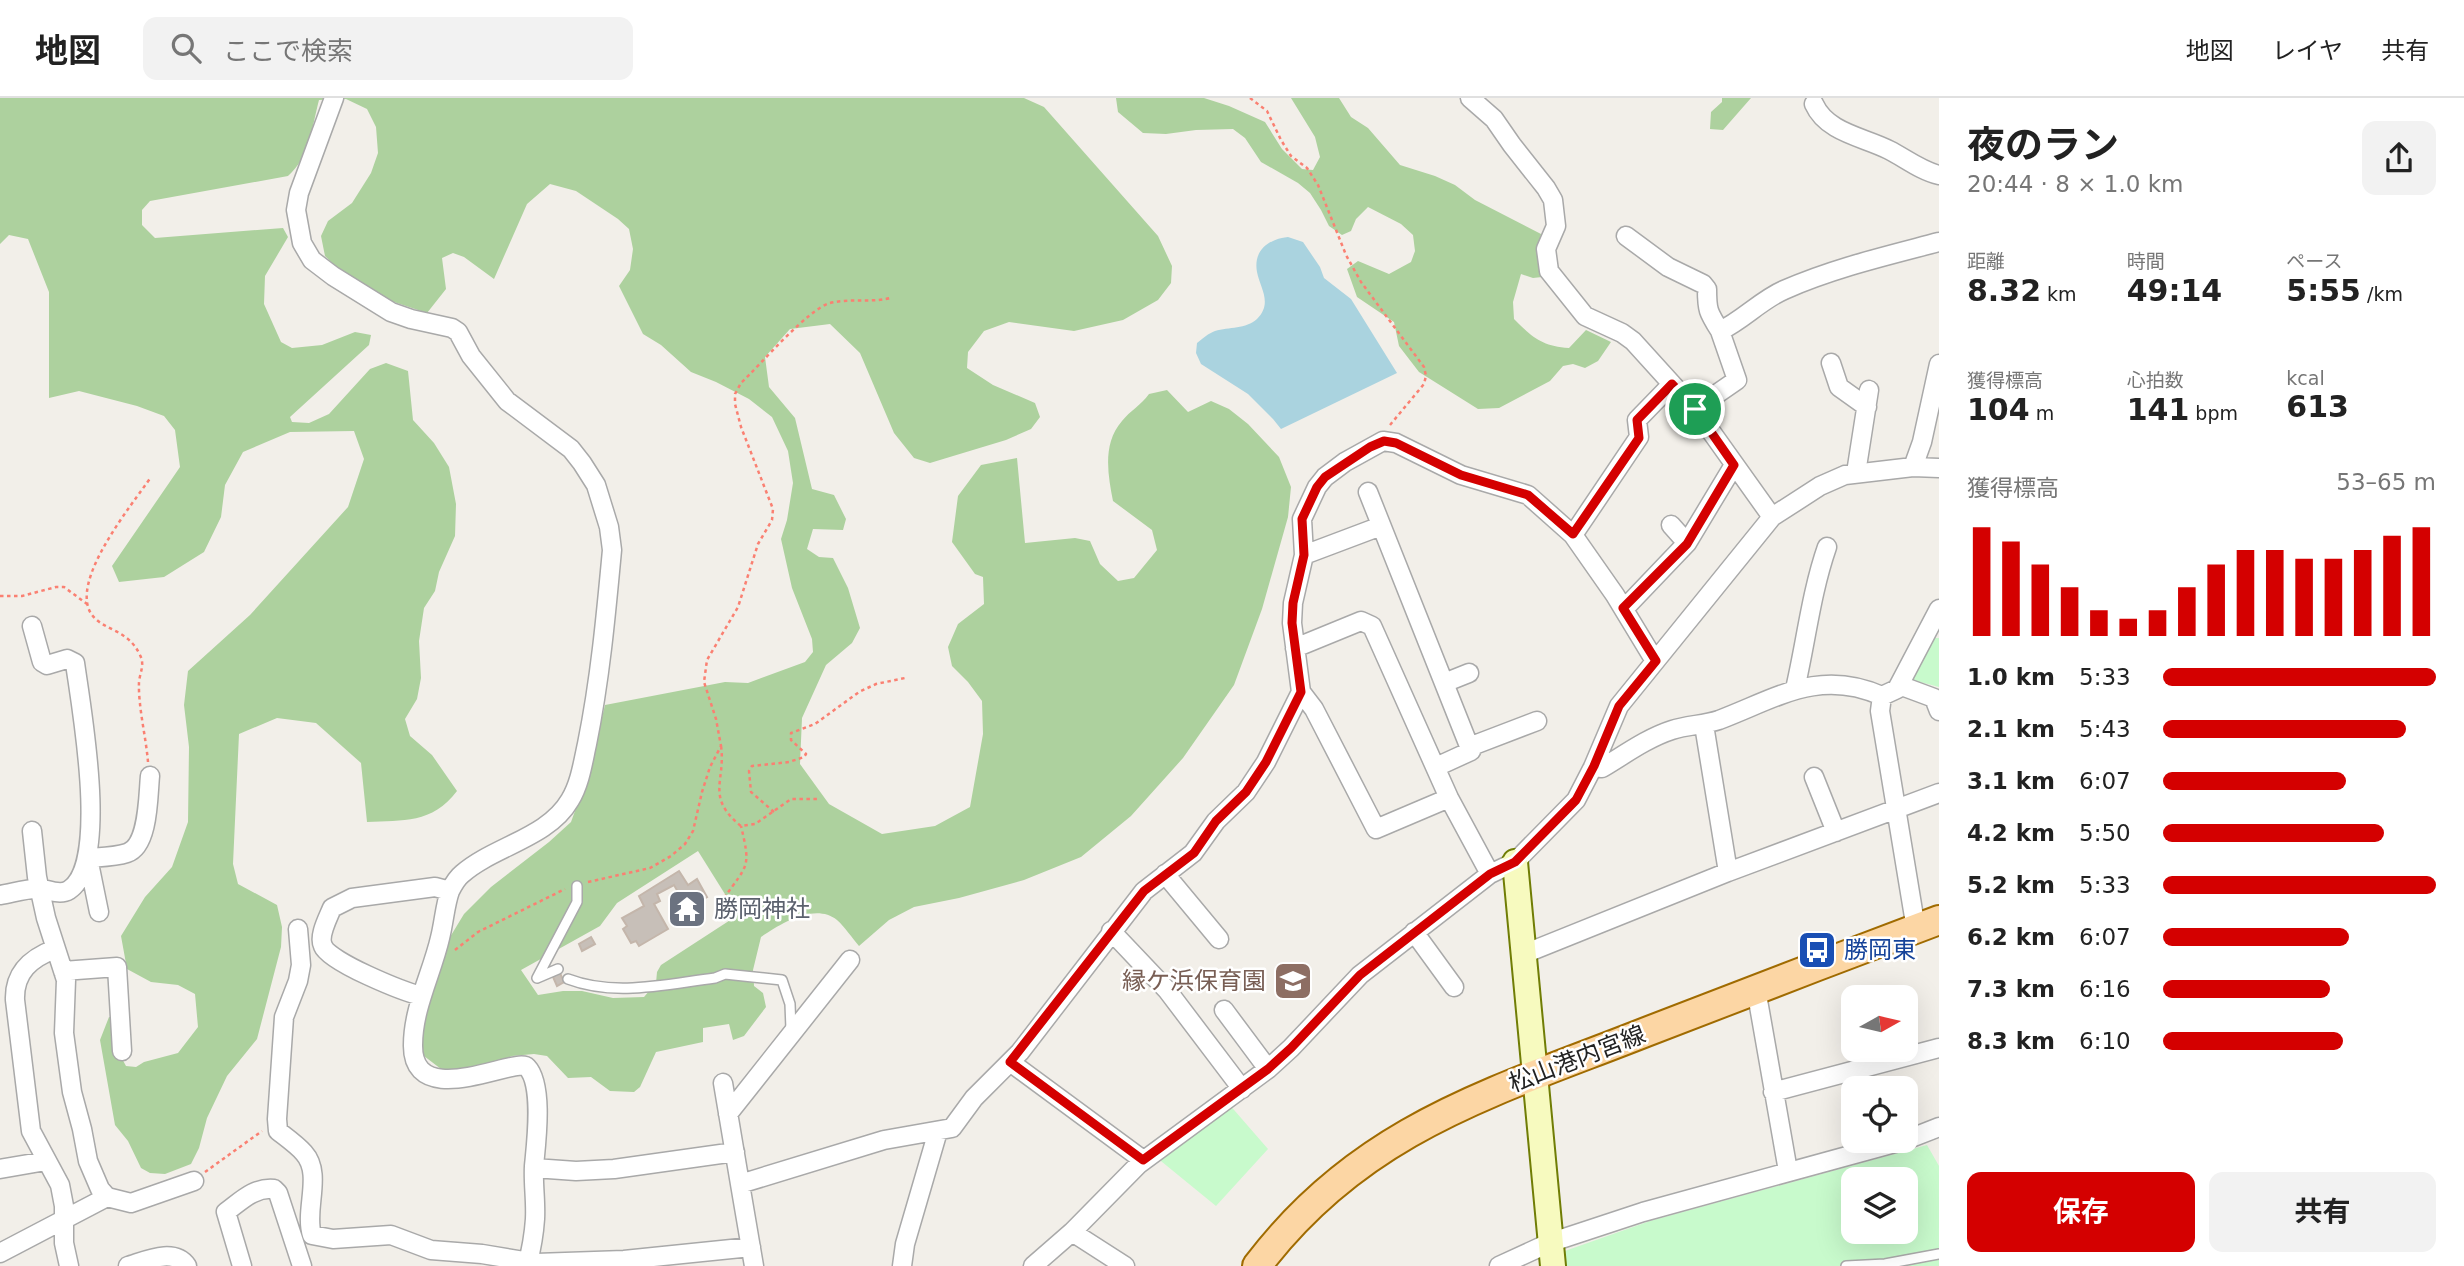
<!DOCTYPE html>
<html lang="ja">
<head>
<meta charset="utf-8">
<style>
  body { margin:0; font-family:"DejaVu Sans","Noto Sans JP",sans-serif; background:#f2f2f2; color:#222; height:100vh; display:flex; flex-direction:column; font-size:26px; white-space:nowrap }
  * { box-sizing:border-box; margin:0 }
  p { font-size:23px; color:#767676 }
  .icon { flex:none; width:38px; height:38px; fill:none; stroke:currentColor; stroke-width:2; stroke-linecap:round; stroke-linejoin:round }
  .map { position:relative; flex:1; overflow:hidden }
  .side { display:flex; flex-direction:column; background:#fff; width:525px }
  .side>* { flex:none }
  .needle { width:46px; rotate:82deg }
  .buttons { position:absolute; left:1841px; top:887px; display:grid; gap:14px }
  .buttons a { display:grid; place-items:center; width:77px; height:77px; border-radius:14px; background:#fff; box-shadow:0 7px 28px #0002; font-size:35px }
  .pin { position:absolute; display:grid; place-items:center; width:60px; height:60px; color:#fff; margin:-30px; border:4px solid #fff; border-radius:50%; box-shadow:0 2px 7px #0007 }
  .round { display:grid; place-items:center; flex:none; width:74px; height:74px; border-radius:14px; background:#f2f2f2 }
  .overview { display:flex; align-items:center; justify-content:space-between; height:119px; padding:0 28px }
  h1 { font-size:38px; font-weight:700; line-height:52px }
  .figures { display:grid; grid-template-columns:repeat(3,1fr); gap:10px; height:119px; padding:7px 28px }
  .figures div { display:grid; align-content:center }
  .figures b { font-size:30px; font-weight:700 }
  .figures small { font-size:19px; font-weight:400 }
  .figures p { font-size:19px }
  .chart { height:196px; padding:14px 28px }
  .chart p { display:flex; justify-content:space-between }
  .chart svg { width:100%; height:126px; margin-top:7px; stroke:#d40000; stroke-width:6 }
  .button { display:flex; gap:14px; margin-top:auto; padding:14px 28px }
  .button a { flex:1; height:80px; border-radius:14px; background:#d40000; color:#fff; font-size:28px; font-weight:700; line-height:80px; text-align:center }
  .button a+a { background:#f2f2f2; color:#222 }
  ul { padding:0 28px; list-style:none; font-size:23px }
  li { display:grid; grid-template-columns:112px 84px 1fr; align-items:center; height:52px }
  li i { height:18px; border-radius:9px; background:#d40000 }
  header { display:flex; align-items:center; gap:42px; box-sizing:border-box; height:98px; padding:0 35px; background:#fff; border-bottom:2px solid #e0e0e0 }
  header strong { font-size:33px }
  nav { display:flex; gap:38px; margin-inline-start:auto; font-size:24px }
  .search { width:490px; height:63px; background:#f2f2f2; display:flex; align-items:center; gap:18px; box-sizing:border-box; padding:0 24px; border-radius:14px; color:#767676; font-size:26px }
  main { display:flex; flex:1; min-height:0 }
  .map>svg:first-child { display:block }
</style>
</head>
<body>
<header>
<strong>地図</strong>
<div class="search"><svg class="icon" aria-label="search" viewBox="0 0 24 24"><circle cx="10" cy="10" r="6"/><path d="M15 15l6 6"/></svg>ここで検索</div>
<nav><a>地図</a><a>レイヤ</a><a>共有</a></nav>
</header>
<main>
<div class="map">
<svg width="1939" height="1168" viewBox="0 0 1939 1168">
  <rect width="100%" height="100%" fill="#f2efe9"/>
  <!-- forest -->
  <path fill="#add19e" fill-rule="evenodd" d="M 0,0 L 1024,0 L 1044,9 L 1158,138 L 1172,168 L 1171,185 L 1158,202 L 1123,222 L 1074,233 L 1009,224 L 984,233 L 968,254 L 967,270 L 993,287 L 1035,305 L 1040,319 L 1031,331 L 1006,342 L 930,365 L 914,360 L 894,335 L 860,255 L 830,226 L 790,231 L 765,259 L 769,289 L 795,320 L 812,391 L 834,397 L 846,421 L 843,432 L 813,431 L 807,451 L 819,459 L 833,460 L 848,490 L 860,530 L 852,545 L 826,567 L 802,620 L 800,666 L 829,706 L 882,736 L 935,728 L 970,709 L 983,636 L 982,603 L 968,584 L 952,568 L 948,549 L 958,526 L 984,506 L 983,479 L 975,476 L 952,444 L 958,398 L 981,367 L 1017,360 L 1025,445 L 1075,440 L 1090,443 L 1100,466 L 1118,483 L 1134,480 L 1157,452 L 1152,432 L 1113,403 C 1108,377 1102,346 1122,323 C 1130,313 1141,307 1149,296 L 1167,292 L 1188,314 L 1211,303 L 1229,311 L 1248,326 L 1279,359 L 1291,389 L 1288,419 L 1262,511 L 1234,587 L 1183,660 L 1131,718 L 1081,759 L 1024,782 L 959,800 L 914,809 L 889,822 L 859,848 C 852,840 845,829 837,822 C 815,804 780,826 761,839 L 753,872 L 754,888 L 763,895 L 766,909 L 744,938 L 733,942 L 729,926 L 703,930 L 703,944 L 656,954 L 640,989 L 634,994 L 610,993 L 591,979 L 568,980 L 547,958 L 534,956 L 512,958 L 480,972 L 441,971 L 424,958 L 421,949 L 422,921 L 447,844 L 464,816 L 491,789 L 549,744 L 571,724 L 588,677 L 605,607 L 725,584 L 748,585 L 805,564 L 813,554 L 812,541 L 792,490 L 781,441 L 787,422 L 793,385 L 788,353 L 772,319 L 749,301 L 716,284 L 691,274 L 661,247 L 643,236 L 619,188 L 630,172 L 633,151 L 629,131 L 618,121 L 576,93 L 550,86 L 527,106 L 494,181 L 464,159 L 453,155 L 442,160 L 446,191 L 427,215 L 385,201 L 350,183 L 325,158 L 321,138 L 328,123 L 352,105 L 371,75 L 378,55 L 376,29 L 367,11 L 346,1 L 319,2 C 312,28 310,59 288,78 L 150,103 L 142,112 L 142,127 L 155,140 L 283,130 L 288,139 L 265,178 L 264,206 L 281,244 L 292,250 L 322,247 L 355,234 L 371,237 L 369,247 L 290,319 L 292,324 L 309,325 L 329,316 L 370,271 L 386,265 L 408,273 L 413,322 L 434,345 L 449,369 L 456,406 L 455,438 L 439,474 L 435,493 L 424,510 L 419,543 L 421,580 L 417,601 L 405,621 L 410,638 L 432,657 L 457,693 C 432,726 403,722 367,724 L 361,665 L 316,625 L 277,620 L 239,636 L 233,766 L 238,786 L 277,807 L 282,829 L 281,849 L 257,941 L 227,978 L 207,1020 L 199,1050 L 191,1066 L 165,1076 L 150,1075 L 141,1070 L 128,1043 L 115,1027 L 100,942 L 109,919 L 114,920 L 120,957 L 126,968 L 136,969 L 144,964 L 178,955 L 198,929 L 195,896 L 178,887 L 151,884 L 127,871 L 121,838 L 145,799 L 172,769 L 188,724 L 189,649 L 184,607 L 188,573 L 250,517 L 348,409 L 364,361 L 354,333 L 290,334 L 243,354 L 225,387 L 221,419 L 204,454 L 164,479 L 119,484 L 112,468 L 180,369 L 175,332 L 164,318 L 137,308 L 79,293 L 49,300 L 49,194 L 28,141 L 9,137 L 0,146 ZM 698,753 L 738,817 L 661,867 L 657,874 L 656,885 L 644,899 L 613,900 L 582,893 L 563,893 L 538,897 L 521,872 L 600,828 L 617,805 Z
    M 1116,0 L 1204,0 L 1229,8 L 1265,24 L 1282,51 L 1302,71 L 1313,72 L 1320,59 L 1315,39 L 1291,0 L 1339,0 L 1351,19 L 1368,30 L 1400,67 L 1435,78 L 1455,87 L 1475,102 L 1541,136 C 1538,151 1545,165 1542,179 L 1533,180 L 1521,176 L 1513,204 L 1514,221 C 1533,240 1542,248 1569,250 L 1586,232 L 1611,244 L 1598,263 L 1585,270 L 1573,266 L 1563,268 L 1550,283 L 1499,310 L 1478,311 L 1419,274 L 1399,248 L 1394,224 L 1357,199 L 1347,171 L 1358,163 L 1389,176 L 1411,164 L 1415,153 L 1413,137 L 1401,126 L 1368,109 L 1356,121 L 1351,133 L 1342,137 L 1329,128 L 1321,112 L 1310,95 L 1298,85 L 1261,64 L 1245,40 L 1233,31 L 1196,32 L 1166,36 L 1143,35 L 1118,14 Z
    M 1722,0 L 1751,0 L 1723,32 L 1710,31 L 1711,14 L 1722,4 Z"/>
  <!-- park -->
  <path fill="#c8facc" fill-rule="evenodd" d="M 1926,540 L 1939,540 L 1939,589 L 1905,580 Z
    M 1228,1005 L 1268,1051 L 1216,1108 L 1156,1059 Z
    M 1927,1047 L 1939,1068 L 1939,1168 L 1564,1168 L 1562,1154 L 1650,1123 ZM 1853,1082 L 1906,1082 L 1906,1134 L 1853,1134 Z"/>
  <!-- water -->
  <path fill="#aad3df" d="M 1288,139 L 1303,144 L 1320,169 L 1324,180 L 1351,201 L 1397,275 L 1281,331 L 1273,321 L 1248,296 L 1201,266 L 1196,255 L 1197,245 C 1202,241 1209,235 1215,233 C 1229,229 1246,231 1257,221 C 1273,205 1260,190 1257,174 C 1253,152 1269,141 1288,139 Z"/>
  <!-- building -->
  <path fill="#c7bfb8" stroke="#c4b6ab" stroke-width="2" d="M 679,773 L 688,787 L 697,781 L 707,799 L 687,810 L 674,787 L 657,796 L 660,803 L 654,806 L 668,831 L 639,848 L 636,843 L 631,845 L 623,831 L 627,828 L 622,820 L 644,808 L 639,798 Z
    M 591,839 L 595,846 L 582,853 L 579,846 Z
    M 560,875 L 564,884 L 557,888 L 553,879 Z"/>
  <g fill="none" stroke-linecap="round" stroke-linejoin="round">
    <defs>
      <path id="lane" d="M 558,871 L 537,880 L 577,804 L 577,788
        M 568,881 C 615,899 666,886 715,880 L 725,876 L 782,882 L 790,906 L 791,931
        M 1846,1168 L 1885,1166 L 1939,1156"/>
      <path id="street" d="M 334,0 L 299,95 L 296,112 L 302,145 L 312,162 L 333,178 L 391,214 L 411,221 L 452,230 L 458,234 L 471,258 L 507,303 L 571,351 L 582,365 L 596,387 L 609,429 L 612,452 C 606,517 600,582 587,646 C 583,664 580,686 570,702 C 548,740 494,748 462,776 C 457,780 453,787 450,793 C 445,807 444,824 440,840 C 432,875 413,910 413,947 C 412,1015 517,958 527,969 C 544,987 536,1046 534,1068 C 533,1086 536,1103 535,1121 C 534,1136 531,1153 527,1168
        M 1470,0 L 1494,21 L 1512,47 L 1546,90 L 1553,102 L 1556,128 L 1546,151 L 1549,173 L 1585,218 L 1622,235 L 1633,243 L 1672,286
        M 1814,6 C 1827,35 1864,39 1889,52 C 1905,60 1921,73 1939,77
        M 1626,138 L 1668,169 L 1703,186 L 1707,191 C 1707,212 1708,214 1720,233
        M 1831,265 L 1839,289 L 1867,309
        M 1695,311 L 1737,282 L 1720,233 C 1743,222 1761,202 1784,192 C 1834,170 1886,158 1939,144
        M 1913,369 L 1939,370
        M 1856,375 L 1869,292
        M 1368,394 L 1471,653 L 1436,669
        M 1671,427 L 1687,445
        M 1573,437 L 1639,339 L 1637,322 L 1672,286 L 1695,311 L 1772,419
        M 1304,457 L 1381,428
        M 1624,511 L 1687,445 L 1734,367
        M 1295,550 L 1361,523 L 1372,528 L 1449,700 L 1490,776
        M 1444,585 L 1469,575
        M 1899,587 L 1934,600 L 1939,613
        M 1795,591 C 1806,544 1811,495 1827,449
        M 1301,594 L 1314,611 L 1376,731 L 1449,700
        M 1882,598 L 1897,591 L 1939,511
        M 1704,627 L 1728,774
        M 1469,649 L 1537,623
        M 1593,669 L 1602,670 C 1624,657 1647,640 1672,632 C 1687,627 1704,627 1719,622 C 1777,600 1819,570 1882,598 L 1880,613 L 1916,831
        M 1814,679 L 1836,734
        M 32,733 L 37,779 L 46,820 L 66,882 L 64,935 L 72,994 L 82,1031 L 88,1063 L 100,1091 L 107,1099 L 131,1105 L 194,1083
        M 1165,776 L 1219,841
        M 0,797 C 13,795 30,789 43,791 C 51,793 61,797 69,792 C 110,766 81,609 75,565 L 67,561 L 47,567 L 42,564 L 32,528
        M 99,814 L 88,760 C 101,759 115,759 127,755 C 149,748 148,697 150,678
        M 298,831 L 301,867 L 298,883 L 284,919 L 277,1021 L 278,1033 C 287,1040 297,1047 304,1055 C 323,1076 304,1112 312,1137 L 333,1141 L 391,1137 L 431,1152 L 482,1156 L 536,1165 L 624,1162 L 751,1149
        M 1111,833 L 1167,892 L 1242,991
        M 1414,834 L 1454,889
        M 55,851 C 31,860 14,874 15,902 L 31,1033 L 60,1087 L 64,1108 L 64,1145 L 69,1168
        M 1524,856 L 1728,774 L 1939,695
        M 63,873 L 117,869 L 122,953
        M 1756,891 L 1788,1073
        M 422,898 C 404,894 329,864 323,848 C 318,838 328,820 332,810 L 352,800 L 435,789 L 450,793
        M 1224,912 L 1268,971
        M 1010,964 L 1143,1062
        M 723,985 L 740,1086
        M 1773,994 L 1939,950
        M 728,1016 L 850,862
        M 1906,1042 L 1939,1029
        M 534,1070 L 576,1073 L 614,1071 L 735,1054
        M 0,1071 L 46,1063
        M 1072,1134 L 1125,1168
        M 0,1155 L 107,1099
        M 128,1168 C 145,1163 174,1149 187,1168
        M 242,1168 L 226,1114 C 241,1103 254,1089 274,1091 L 278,1095 L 302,1168
        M 754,1168 L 740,1086 L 884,1042 L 952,1030 L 974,1000 L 1020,954 L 1144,793 L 1193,755 L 1216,723 L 1246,694 L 1266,664 L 1301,594 L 1292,525 L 1293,505 L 1304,457 L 1302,421 L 1317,389 L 1325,379 L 1345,364 L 1383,343 L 1396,345 L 1461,377 L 1528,397 L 1573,437 L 1615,497 L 1655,563
        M 902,1168 L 905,1146 L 938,1033
        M 1033,1168 L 1072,1134 L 1139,1066 L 1268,971 L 1291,950 L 1360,877 L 1490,776 L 1515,764 L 1576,702 L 1593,669 L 1619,608 L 1772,419 L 1820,388 L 1845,377 L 1913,369 L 1922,344 L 1939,266
        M 1499,1168 L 1549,1145 L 1643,1114 L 1902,1043"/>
      <path id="secondary" d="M 1515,764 L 1553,1168"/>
      <path id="primary" d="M 1257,1168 C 1361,1030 1494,994 1646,934 C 1744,896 1841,859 1939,822"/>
    </defs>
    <!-- lane casing -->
    <use href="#lane" stroke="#a9a9a9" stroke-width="12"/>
    <!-- street casing -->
    <use href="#street" stroke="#a9a9a9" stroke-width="21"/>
    <!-- secondary casing -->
    <use href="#secondary" stroke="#707d05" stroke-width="28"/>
    <!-- primary casing -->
    <use href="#primary" stroke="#a06b00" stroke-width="32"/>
    <!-- path -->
    <path stroke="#fa8072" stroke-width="2.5" stroke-dasharray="3.5 3.5" stroke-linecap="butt" d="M 1250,0 L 1267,13 L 1281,42 L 1291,58 L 1307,70 L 1318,87 L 1346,157 L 1361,184 L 1424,269 L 1426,278 L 1424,286 L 1390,327
      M 0,498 L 22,498 L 56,489 L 64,489 L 87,506
      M 721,648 C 726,683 705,699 741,728 L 755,726 L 791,701 L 819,701
      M 148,664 C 146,639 138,608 139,584 C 140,574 145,567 140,557 C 128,531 104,533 92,517 C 68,484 132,407 151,379
      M 774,714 L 751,694 L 749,673 L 752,668 L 789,664 L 804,659 L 806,656 L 791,642 L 791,635 L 815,626 L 859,594 L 876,586 L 905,580
      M 588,784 L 650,770 L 671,758 L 685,746 L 693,733 L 702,694 L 710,669 L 721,648 L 716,621 L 704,584 L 707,562 L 738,509 L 758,446 L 772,422 L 773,411 L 741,329 L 735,306 L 735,296 L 741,285 C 760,267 808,211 830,205 C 850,200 870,205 890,200
      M 724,800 C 748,766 751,770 741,728
      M 455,852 L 478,834 L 565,791
      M 205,1074 L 262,1033"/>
    <!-- lane -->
    <use href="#lane" stroke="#fff" stroke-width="9"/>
    <!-- street -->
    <use href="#street" stroke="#fff" stroke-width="18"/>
    <!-- secondary -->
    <use href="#secondary" stroke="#f7fabf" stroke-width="24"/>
    <!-- primary -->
    <use href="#primary" stroke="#fcd6a4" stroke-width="28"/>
  </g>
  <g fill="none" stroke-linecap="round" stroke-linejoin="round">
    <defs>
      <path id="route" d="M 1672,286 L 1695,311 L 1734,367 L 1687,446 L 1623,510 L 1656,563 L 1619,608 L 1594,668 L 1576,702 L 1515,764 L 1490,776 L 1360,877 L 1291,950 L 1268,971 L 1143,1062 L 1010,964 L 1144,793 L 1194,755 L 1216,723 L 1246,694 L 1266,664 L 1301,594 L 1292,525 L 1293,505 L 1304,457 L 1302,421 L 1317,389 L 1325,379 L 1370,349 L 1384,343 L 1396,345 L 1461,377 L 1528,397 L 1573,436 L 1639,340 L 1637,322 Z"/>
    </defs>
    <!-- route casing -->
    <use href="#route" stroke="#fff" stroke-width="14"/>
    <!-- route -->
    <use href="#route" stroke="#d40000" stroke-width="9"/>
  </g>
  <!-- icons -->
  <defs>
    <symbol id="temple-square" viewBox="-11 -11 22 22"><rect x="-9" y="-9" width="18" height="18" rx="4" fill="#6b7280" stroke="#fff"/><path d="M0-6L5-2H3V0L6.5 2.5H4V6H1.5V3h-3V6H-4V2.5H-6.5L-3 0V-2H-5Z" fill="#fff"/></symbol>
    <symbol id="bus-square" viewBox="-11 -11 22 22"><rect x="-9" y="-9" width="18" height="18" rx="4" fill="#1a4fb4" stroke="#fff"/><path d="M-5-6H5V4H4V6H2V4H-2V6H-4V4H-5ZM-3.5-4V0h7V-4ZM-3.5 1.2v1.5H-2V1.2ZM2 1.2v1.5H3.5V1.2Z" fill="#fff"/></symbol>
    <symbol id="school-square" viewBox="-11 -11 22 22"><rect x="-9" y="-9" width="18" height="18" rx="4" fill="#8d6e63" stroke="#fff"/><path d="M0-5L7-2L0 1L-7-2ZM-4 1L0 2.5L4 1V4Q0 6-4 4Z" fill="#fff"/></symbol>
  </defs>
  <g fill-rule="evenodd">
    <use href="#temple-square" x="665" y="789" width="44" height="44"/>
    <use href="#bus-square" x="1795" y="830" width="44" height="44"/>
    <use href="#school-square" x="1271" y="861" width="44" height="44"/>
  </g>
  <g text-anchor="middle" stroke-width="5" stroke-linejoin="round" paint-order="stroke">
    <!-- worship labels -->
    <g font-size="24" fill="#5b616d" stroke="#fff" text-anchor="start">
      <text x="714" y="819">勝岡神社</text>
    </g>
    <!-- transit labels -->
    <g font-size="24" fill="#164399" stroke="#fff" text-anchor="start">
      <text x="1844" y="860">勝岡東</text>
    </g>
    <!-- education labels -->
    <g font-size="24" fill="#785e54" stroke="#fff" text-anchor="end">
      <text x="1266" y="891">縁ケ浜保育園</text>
    </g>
    <!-- street labels -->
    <g font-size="24" fill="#222" stroke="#fff">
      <text transform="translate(1577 961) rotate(-21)" y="8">松山港内宮線</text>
    </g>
  </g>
</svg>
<div class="buttons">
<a><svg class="needle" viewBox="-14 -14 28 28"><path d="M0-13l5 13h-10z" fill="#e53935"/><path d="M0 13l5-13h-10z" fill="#767676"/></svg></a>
<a><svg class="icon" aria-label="locate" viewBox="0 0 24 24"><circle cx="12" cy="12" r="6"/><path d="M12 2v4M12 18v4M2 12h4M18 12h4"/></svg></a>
<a><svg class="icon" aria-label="layers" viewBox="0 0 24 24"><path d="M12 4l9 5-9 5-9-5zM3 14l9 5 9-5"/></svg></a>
</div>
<div class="pin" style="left:1695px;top:311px;background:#1e9e55"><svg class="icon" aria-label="arrive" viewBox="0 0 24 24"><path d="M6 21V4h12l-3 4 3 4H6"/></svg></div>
</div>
<section class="side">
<div class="overview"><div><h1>夜のラン</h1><p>20:44 · 8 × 1.0 km</p></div><a class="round"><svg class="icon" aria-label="share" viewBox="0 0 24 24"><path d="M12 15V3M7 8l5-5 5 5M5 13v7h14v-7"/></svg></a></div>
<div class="figures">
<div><p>距離</p><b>8.32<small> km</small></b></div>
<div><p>時間</p><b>49:14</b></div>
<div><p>ペース</p><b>5:55<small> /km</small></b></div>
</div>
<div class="figures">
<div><p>獲得標高</p><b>104<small> m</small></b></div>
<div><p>心拍数</p><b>141<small> bpm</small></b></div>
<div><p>kcal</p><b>613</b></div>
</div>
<div class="chart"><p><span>獲得標高</span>53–65 m</p>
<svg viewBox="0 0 160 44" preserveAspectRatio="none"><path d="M5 44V6M15 44V11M25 44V19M35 44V27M45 44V35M55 44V38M65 44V35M75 44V27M85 44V19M95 44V14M105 44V14M115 44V17M125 44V17M135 44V14M145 44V9M155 44V6"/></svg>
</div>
<ul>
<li><b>1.0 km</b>5:33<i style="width:100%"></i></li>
<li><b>2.1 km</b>5:43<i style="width:89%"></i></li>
<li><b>3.1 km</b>6:07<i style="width:67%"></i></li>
<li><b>4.2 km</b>5:50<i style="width:81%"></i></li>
<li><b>5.2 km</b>5:33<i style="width:100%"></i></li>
<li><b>6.2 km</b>6:07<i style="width:68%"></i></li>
<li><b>7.3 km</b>6:16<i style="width:61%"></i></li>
<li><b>8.3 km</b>6:10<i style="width:66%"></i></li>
</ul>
<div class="button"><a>保存</a><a>共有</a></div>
</section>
</main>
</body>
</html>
